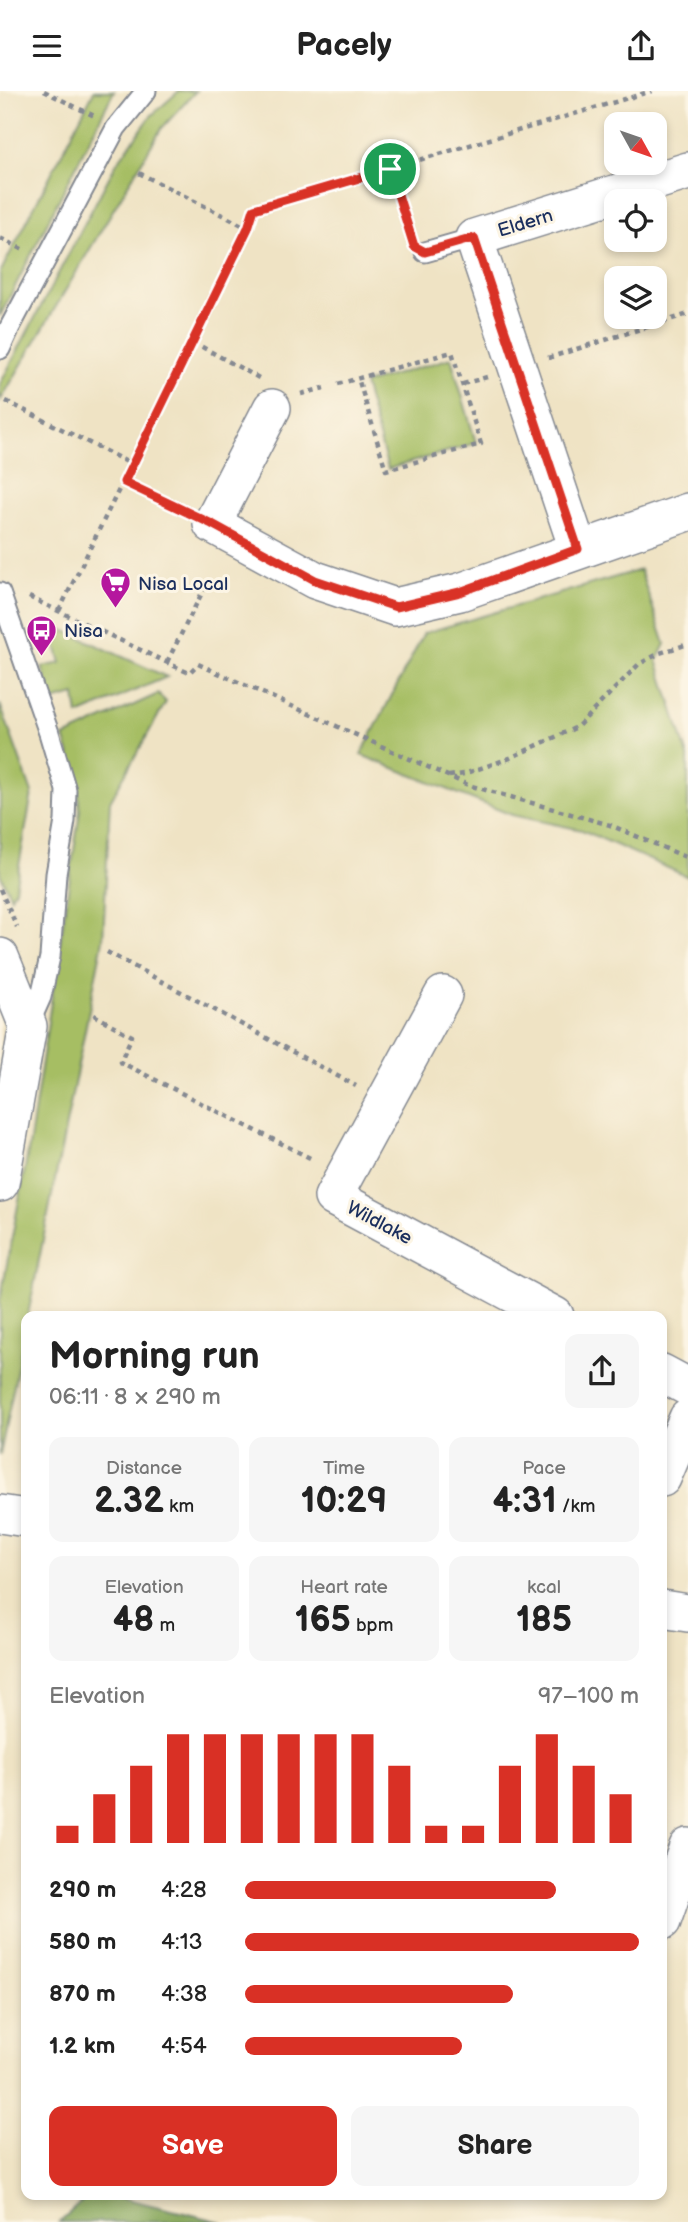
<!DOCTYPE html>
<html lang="en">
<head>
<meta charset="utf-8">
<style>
  body { margin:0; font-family:"Balsamiq Sans",sans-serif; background:#f6f6f6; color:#222; height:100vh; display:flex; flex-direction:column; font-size:26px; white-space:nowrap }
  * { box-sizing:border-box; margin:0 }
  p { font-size:23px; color:#767676 }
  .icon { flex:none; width:38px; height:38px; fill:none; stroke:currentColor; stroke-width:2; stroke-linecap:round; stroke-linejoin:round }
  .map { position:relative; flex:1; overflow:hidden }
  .drawer { position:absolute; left:21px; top:1220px; width:646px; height:889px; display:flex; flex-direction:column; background:#fff; border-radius:14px; box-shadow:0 4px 10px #0003 }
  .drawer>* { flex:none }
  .needle { width:46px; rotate:130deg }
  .buttons { position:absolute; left:604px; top:21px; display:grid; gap:14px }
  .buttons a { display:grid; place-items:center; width:63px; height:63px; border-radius:14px; background:#fff; box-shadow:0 4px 10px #0003; font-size:35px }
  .pin { position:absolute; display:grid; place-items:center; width:60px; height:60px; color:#fff; margin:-30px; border:4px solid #fff; border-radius:50%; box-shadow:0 2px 7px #0007 }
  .round { display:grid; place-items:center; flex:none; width:74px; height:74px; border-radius:14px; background:#f6f6f6 }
  .summary { display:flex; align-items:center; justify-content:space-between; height:119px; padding:0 28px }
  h1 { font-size:38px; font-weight:800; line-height:52px }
  .stats { display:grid; grid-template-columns:repeat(3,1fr); gap:10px; height:119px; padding:7px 28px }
  .stats div { display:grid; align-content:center; border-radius:14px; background:#f6f6f6; text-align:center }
  .stats b { font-size:35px; font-weight:800 }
  .stats small { font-size:19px; font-weight:400 }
  .stats p { font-size:19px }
  .chart { height:196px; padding:14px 28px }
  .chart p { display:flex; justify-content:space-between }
  .chart svg { width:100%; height:126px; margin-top:7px; stroke:#d93025; stroke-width:6 }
  .cta { display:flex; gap:14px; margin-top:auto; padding:14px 28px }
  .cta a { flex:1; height:80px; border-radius:14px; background:#d93025; color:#fff; font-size:28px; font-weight:800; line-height:80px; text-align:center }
  .cta a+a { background:#f6f6f6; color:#222 }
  ul { padding:0 28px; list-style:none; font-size:23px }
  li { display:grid; grid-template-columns:112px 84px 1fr; align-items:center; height:52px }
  li i { height:18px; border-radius:9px; background:#d93025 }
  header { display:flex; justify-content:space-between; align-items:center; height:91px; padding:0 28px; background:#fff; font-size:32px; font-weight:800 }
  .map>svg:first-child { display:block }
</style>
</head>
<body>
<header><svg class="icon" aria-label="menu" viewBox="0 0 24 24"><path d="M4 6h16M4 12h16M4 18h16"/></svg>Pacely<svg class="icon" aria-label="share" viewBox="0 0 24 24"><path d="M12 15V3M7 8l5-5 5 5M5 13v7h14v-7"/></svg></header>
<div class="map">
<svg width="688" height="2131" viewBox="0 0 688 2131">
  <rect width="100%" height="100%" fill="#fcf5e5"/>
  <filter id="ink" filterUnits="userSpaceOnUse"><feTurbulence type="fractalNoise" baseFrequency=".0143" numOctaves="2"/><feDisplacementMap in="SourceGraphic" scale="14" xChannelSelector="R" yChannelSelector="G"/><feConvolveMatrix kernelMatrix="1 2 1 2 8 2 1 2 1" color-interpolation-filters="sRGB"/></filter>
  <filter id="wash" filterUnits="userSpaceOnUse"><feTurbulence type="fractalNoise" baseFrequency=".00686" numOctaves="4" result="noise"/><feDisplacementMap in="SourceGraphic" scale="28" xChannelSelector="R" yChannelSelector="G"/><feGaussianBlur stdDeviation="1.57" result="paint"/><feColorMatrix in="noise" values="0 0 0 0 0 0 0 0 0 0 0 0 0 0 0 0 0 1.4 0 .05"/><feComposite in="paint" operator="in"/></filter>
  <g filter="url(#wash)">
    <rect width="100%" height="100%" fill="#efe3c4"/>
    <!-- green -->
    <path fill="#a6be63" stroke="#607660" stroke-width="2" d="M 94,0 L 114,0 L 0,225 L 0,182 Z
      M 179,0 L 196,0 L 161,38 L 0,310 L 0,293 L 116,73 L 152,24 Z
      M 451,267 L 476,352 L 388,378 L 364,293 Z
      M 640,479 L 665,553 L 657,569 L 688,666 L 688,786 L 582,739 L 512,724 L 361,664 L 424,542 Z
      M 50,533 L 167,586 L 78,624 L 75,604 L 53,610 L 42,576 L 61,572 Z
      M 158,603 L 166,611 L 110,710 L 103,849 L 0,1364 L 0,1210 L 29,1056 L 80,720 L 76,683 L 64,646 Z
      M 0,613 L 32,702 L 15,798 L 11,806 L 0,783 Z"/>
    <!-- forest -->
    <path fill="#84a559" stroke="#506a5c" stroke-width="2" d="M 89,2104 L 110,2104 L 222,2131 L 59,2131 Z"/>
  </g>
  <g filter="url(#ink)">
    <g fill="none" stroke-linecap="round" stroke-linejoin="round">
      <defs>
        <path id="service" d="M 425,161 L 474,147
          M 0,258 L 10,236 L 116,37 L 146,0
          M 0,502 L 49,642 L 66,699 L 65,730 L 56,783 L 50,866 L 41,906 L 29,933"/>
        <path id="minor" d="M 272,317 L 212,433 L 315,489 L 395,516 L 460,501 L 688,421
          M 578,458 L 474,147 L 688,80
          M 0,866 L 28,935 L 0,1092
          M 443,904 L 333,1106 L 555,1225
          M 662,1282 L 688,1296
          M 662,1387 L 688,1327
          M 0,1423 L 26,1427
          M 662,1518 L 688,1522
          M 662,1830 L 688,1756"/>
      </defs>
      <!-- service casing -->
      <use href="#service" stroke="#858991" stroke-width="23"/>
      <!-- minor casing -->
      <use href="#minor" stroke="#858991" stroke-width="40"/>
      <!-- path -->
      <path stroke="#858991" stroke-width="4.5" stroke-dasharray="5 5" stroke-linecap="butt" d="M 44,0 L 94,25
        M 390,78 L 410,140
        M 139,82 L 248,137
        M 0,147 L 22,158
        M 193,251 L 259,287
        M 548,267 L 688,223
        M 338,293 L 452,261 L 481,353 L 386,379 L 358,287
        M 463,293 L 487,286
        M 301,303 L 324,297
        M 6,310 L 133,374
        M 124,391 L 183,419
        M 29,506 L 189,582 L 198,573 L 468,694 L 610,734 L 688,767
        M 59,520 L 248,137 L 254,118 L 652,0
        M 167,571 L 207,492
        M 449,685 L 464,683 L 510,667 L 577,636 L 639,573 L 660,562 L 688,553
        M 0,798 L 17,836
        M 107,861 L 356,995
        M 94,924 L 132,945 L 120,971 L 314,1069"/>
      <!-- service -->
      <use href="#service" stroke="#fff" stroke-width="19"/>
      <!-- minor -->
      <use href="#minor" stroke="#fff" stroke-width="37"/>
    </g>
  </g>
  <g fill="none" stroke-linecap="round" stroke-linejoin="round" filter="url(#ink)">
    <defs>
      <path id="route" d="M 390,78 L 414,155 L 425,161 L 474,147 L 578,458 L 460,501 L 396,516 L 315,489 L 212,433 L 124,391 L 248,137 L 254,118 Z"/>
    </defs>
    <!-- route casing -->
    <use href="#route" stroke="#fff" stroke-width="14"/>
    <!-- route -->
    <use href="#route" stroke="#d93025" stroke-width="9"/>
  </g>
  <!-- icons -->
  <defs>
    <symbol id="supermarket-pin" viewBox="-11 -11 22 30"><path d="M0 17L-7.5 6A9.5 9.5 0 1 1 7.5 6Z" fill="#b5179e" stroke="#fcf5e5"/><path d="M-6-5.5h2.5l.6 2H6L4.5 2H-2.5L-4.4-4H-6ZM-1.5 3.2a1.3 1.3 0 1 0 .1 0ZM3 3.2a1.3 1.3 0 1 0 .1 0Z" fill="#fff"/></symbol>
    <symbol id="bus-pin" viewBox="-11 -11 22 30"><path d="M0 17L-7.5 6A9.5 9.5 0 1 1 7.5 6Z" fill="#b5179e" stroke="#fcf5e5"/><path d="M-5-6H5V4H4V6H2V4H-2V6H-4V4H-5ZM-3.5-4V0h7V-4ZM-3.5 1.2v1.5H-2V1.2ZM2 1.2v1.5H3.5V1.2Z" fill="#fff"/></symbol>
  </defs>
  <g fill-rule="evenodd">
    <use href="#supermarket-pin" x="98" y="474" width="35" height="47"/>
    <use href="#bus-pin" x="24" y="522" width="35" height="47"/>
  </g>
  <g text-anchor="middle" stroke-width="6" stroke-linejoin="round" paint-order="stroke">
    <!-- street labels -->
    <g font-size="19" fill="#1b2f5e" stroke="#fcf5e5">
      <text transform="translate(525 131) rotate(-17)" y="7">Eldern</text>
      <text transform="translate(380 1131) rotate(28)" y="7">Wildlake</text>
    </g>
    <!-- poi labels -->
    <g font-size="19" fill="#1b2f5e" stroke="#fcf5e5" text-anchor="start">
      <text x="138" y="499">Nisa Local</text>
      <text x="64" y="546">Nisa</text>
    </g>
  </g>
</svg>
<div class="buttons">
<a><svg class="needle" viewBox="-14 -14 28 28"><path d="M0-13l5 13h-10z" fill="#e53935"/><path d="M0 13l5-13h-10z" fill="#767676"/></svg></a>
<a><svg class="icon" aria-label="locate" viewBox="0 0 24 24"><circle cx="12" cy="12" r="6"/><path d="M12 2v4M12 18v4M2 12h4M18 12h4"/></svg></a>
<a><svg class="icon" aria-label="layers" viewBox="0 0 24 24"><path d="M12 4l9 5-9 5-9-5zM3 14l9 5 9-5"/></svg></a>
</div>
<div class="pin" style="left:390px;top:78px;background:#1e9e55"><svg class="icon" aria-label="arrive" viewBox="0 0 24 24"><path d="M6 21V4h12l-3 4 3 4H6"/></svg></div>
<section class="drawer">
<div class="summary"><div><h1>Morning run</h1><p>06:11 · 8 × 290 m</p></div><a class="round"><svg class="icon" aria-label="share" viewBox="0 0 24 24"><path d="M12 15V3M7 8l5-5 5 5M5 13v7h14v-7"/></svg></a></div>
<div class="stats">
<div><p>Distance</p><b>2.32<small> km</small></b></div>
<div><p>Time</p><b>10:29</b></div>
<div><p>Pace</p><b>4:31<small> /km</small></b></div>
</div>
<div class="stats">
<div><p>Elevation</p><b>48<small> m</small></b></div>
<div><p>Heart rate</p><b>165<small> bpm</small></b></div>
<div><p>kcal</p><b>185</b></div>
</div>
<div class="chart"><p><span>Elevation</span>97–100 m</p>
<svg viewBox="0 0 160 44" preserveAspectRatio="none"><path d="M5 44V38M15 44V27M25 44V17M35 44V6M45 44V6M55 44V6M65 44V6M75 44V6M85 44V6M95 44V17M105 44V38M115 44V38M125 44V17M135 44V6M145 44V17M155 44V27"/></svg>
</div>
<ul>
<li><b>290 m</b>4:28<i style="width:79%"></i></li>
<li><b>580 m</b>4:13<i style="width:100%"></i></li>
<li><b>870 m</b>4:38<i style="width:68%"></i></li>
<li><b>1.2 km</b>4:54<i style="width:55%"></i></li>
</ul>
<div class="cta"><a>Save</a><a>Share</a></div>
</section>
</div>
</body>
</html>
